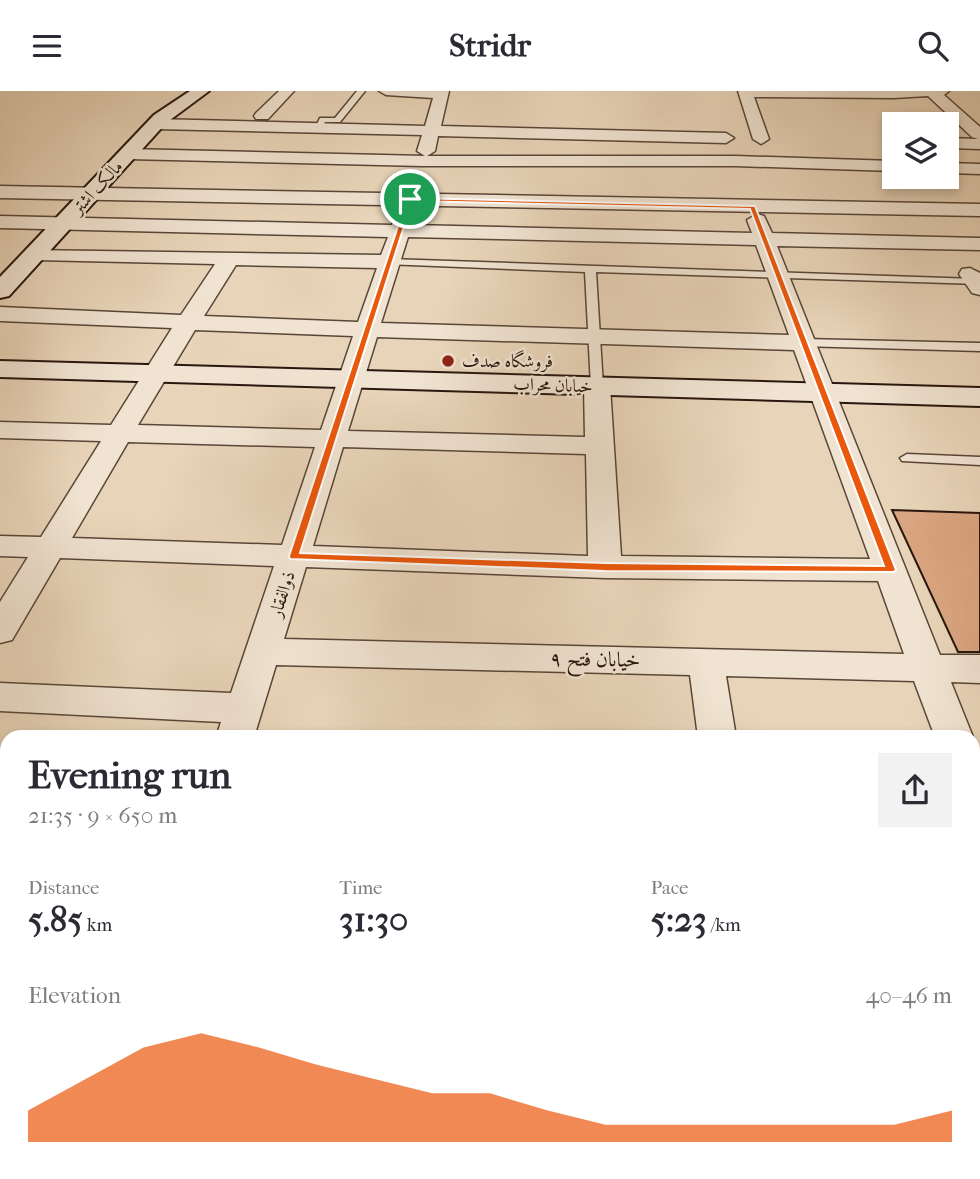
<!DOCTYPE html>
<html lang="en">
<head>
<meta charset="utf-8">
<style>
  body { margin:0; font-family:"IM FELL French Canon",Amiri,serif; background:#f2f2f3; color:#2b2b33; height:100vh; display:flex; flex-direction:column; font-size:26px; white-space:nowrap }
  * { box-sizing:border-box; margin:0 }
  p { font-size:23px; color:#7c7c81 }
  .icon { flex:none; width:38px; height:38px; fill:none; stroke:currentColor; stroke-width:2; stroke-linecap:round; stroke-linejoin:round }
  .map { position:relative; flex:1; overflow:hidden }
  .details { position:absolute; left:0px; top:639px; width:980px; height:450px; display:flex; flex-direction:column; background:#fff; border-radius:21px 21px 0 0; box-shadow:0 4px 10px #0003 }
  .details>* { flex:none }
  .buttons { position:absolute; left:882px; top:21px; display:grid; gap:14px }
  .buttons a { display:grid; place-items:center; width:77px; height:77px; border-radius:0px; background:#fff; box-shadow:0 4px 10px #0003; font-size:35px }
  .pin { position:absolute; display:grid; place-items:center; width:60px; height:60px; color:#fff; margin:-30px; border:4px solid #fff; border-radius:50%; box-shadow:0 2px 7px #0007 }
  .round { display:grid; place-items:center; flex:none; width:74px; height:74px; border-radius:0px; background:#f2f2f3 }
  .head { display:flex; align-items:center; justify-content:space-between; height:119px; padding:0 28px }
  h1 { font-size:38px; font-weight:700; line-height:52px }
  .metrics { display:grid; grid-template-columns:repeat(3,1fr); gap:10px; height:119px; padding:7px 28px }
  .metrics div { display:grid; align-content:center }
  .metrics b { font-size:35px; font-weight:700 }
  .metrics small { font-size:19px; font-weight:400 }
  .metrics p { font-size:19px }
  .chart { height:196px; padding:14px 28px }
  .chart p { display:flex; justify-content:space-between }
  .chart svg { width:100%; height:126px; margin-top:7px; fill:#ea580c; opacity:.7 }
  header { display:flex; justify-content:space-between; align-items:center; height:91px; padding:0 28px; background:#fff; font-size:32px; font-weight:700 }
  .map>svg:first-child { display:block }
</style>
</head>
<body>
<header><svg class="icon" aria-label="menu" viewBox="0 0 24 24"><path d="M4 6h16M4 12h16M4 18h16"/></svg>Stridr<svg class="icon" aria-label="search" viewBox="0 0 24 24"><circle cx="10" cy="10" r="6"/><path d="M15 15l6 6"/></svg></header>
<div class="map">
<svg width="980" height="1088" viewBox="0 0 980 1088">
  <rect width="100%" height="100%" fill="#e8d4b8"/>
  <filter id="stains"><feTurbulence type="fractalNoise" baseFrequency=".00286" numOctaves="4"/><feColorMatrix values="0 0 0 0 .2 0 0 0 0 .09 0 0 0 0 .02 0 0 0 .5 -.17"/></filter>
  <radialGradient id="worn" r=".72"><stop offset=".6" stop-color="#630" stop-opacity="0"/><stop offset="1" stop-color="#630" stop-opacity=".3"/></radialGradient>
  <!-- building -->
  <path fill="#daa681" stroke="#29160e" stroke-width="2" d="M 892,419 L 980,422 L 980,561 L 958,561 Z"/>
  <g fill="none" stroke-linecap="round" stroke-linejoin="round">
    <defs>
      <path id="lane" d="M 357,0 L 365,0 L 340,31 L 325,31 L 320,39 L 314,39 L 320,27 L 335,27 Z
        M 389,168 L 976,188 L 980,189 L 980,193 L 596,181 L 603,295 L 597,299 L 591,295 L 585,181 L 385,173 L 385,169 Z
        M 804,248 L 980,252 L 980,260 L 800,255 L 800,249 Z
        M 907,363 L 980,366 L 980,374 L 902,370 L 900,367 Z"/>
      <path id="street" d="M 279,0 L 294,0 L 268,28 L 256,28 L 254,25 L 256,22 Z
        M 379,0 L 449,0 L 441,35 L 726,42 L 734,47 L 726,52 L 438,45 L 435,60 L 427,65 L 735,65 L 894,70 L 894,80 L 735,75 L 422,75 L 128,68 L 119,63 L 128,58 L 425,65 L 417,60 L 422,44 L 155,38 L 147,33 L 155,28 L 425,35 L 433,7 L 386,4 Z
        M 738,0 L 949,0 L 944,4 L 980,36 L 980,58 L 947,57 L 947,47 L 978,48 L 972,46 L 928,5 L 894,7 L 754,6 L 769,48 L 761,53 L 753,48 Z
        M 947,72 L 980,73 L 980,83 L 947,82 Z
        M 0,95 L 980,113 L 980,125 L 0,107 Z
        M 406,114 L 416,120 L 411,134 L 752,142 L 747,129 L 757,123 L 764,125 L 772,142 L 980,147 L 980,159 L 777,155 L 940,564 L 980,564 L 980,592 L 951,591 L 973,646 L 973,647 L 935,646 L 914,590 L 726,585 L 736,646 L 698,646 L 690,584 L 276,574 L 254,646 L 216,646 L 221,631 L 0,620 L 0,592 L 231,602 L 274,475 L 60,467 L 12,549 L 0,552 L 0,511 L 28,466 L 0,465 L 0,445 L 41,446 L 101,350 L 0,347 L 0,331 L 111,334 L 172,237 L 0,230 L 0,216 L 181,224 L 215,173 L 35,169 L 28,167 L 25,163 L 28,159 L 381,164 L 388,146 L 0,137 L 0,125 L 392,134 L 399,116 ZM 408,146 L 756,154 L 789,244 L 381,232 ZM 236,174 L 377,177 L 358,231 L 204,225 ZM 195,239 L 353,245 L 321,339 L 138,334 ZM 377,246 L 794,259 L 870,468 L 621,465 L 610,295 L 606,290 L 597,287 L 588,290 L 584,295 L 585,346 L 348,340 ZM 128,351 L 315,356 L 282,454 L 72,447 ZM 343,356 L 586,363 L 588,465 L 313,455 ZM 306,476 L 605,487 L 878,490 L 904,563 L 284,548 Z
        M 970,177 L 980,182 L 980,204 L 972,202 L 959,183 L 962,178 Z
        M 973,680 L 980,682 L 980,733 L 973,730 Z
        M 0,715 L 7,716 L 7,752 L 0,751 Z
        M 0,878 L 7,878 L 7,926 L 0,926 Z
        M 973,907 L 980,907 L 980,957 L 973,957 Z
        M 66,1082 L 121,1082 L 119,1088 L 63,1088 Z
        M 573,1082 L 741,1082 L 744,1088 L 575,1088 Z
        M 754,1082 L 808,1082 L 810,1088 L 754,1088 Z"/>
      <path id="secondary" d="M 190,0 L 209,0 L 166,32 L 9,205 L 0,207 L 0,186 L 154,24 Z
        M 0,270 L 980,297 L 980,315 L 0,286 Z"/>
    </defs>
    <!-- lane casing -->
    <use href="#lane" stroke="#594638" stroke-width="3"/>
    <!-- street casing -->
    <use href="#street" stroke="#594638" stroke-width="3"/>
    <!-- secondary casing -->
    <use href="#secondary" stroke="#29160e" stroke-width="4"/>
    <!-- lane -->
    <use href="#lane" fill="#f0e3d1" fill-rule="evenodd"/>
    <!-- street -->
    <use href="#street" fill="#f0e3d1" fill-rule="evenodd"/>
    <!-- secondary -->
    <use href="#secondary" fill="#f0e3d1" fill-rule="evenodd"/>
  </g>
  <!-- route -->
  <path fill="#ea580c" stroke="#fff" stroke-width="2" fill-rule="evenodd" d="M 410,107 L 755,115 L 896,479 L 894,481 L 605,480 L 290,468 L 289,465 L 407,108 ZM 412,110 L 750,118 L 884,475 L 605,472 L 300,462 Z"/>
  <!-- markers -->
  <circle fill="#8f2418" stroke="#f0e3d1" stroke-width="2.5" cx="448" cy="270" r="7"/>
  <g text-anchor="middle" stroke-width="5" stroke-linejoin="round" paint-order="stroke">
    <!-- far-street labels -->
    <g font-size="18" fill="#29160e" stroke="#f0e3d1">
      <text transform="translate(97 96) rotate(-47)" y="6">مالک اشتر</text>
      <text transform="translate(553 294) rotate(2)" y="6">خیابان محراب</text>
      <text transform="translate(282 503) rotate(-72)" y="6">ذوالفقار</text>
    </g>
    <!-- far-poi labels -->
    <g font-size="18" fill="#29160e" stroke="#f0e3d1" text-anchor="start">
      <text x="462" y="276">فروشگاه صدف</text>
    </g>
    <!-- street labels -->
    <g font-size="21" fill="#29160e" stroke="#f0e3d1">
      <text transform="translate(595 568) rotate(1)" y="7">خیابان فتح ۹</text>
    </g>
  </g>
  <rect width="100%" height="100%" filter="url(#stains)"/>
  <rect width="100%" height="100%" fill="url(#worn)"/>
</svg>
<div class="buttons">
<a><svg class="icon" aria-label="layers" viewBox="0 0 24 24"><path d="M12 4l9 5-9 5-9-5zM3 14l9 5 9-5"/></svg></a>
</div>
<div class="pin" style="left:410px;top:108px;background:#1e9e55"><svg class="icon" aria-label="arrive" viewBox="0 0 24 24"><path d="M6 21V4h12l-3 4 3 4H6"/></svg></div>
<section class="details">
<div class="head"><div><h1>Evening run</h1><p>21:35 · 9 × 650 m</p></div><a class="round"><svg class="icon" aria-label="share" viewBox="0 0 24 24"><path d="M12 15V3M7 8l5-5 5 5M5 13v7h14v-7"/></svg></a></div>
<div class="metrics">
<div><p>Distance</p><b>5.85<small> km</small></b></div>
<div><p>Time</p><b>31:30</b></div>
<div><p>Pace</p><b>5:23<small> /km</small></b></div>
</div>
<div class="chart"><p><span>Elevation</span>40–46 m</p>
<svg viewBox="0 0 160 44" preserveAspectRatio="none"><path d="M0 44V33L10 22L20 11L30 6L40 11L50 17L60 22L70 27L80 27L90 33L100 38L110 38L120 38L130 38L140 38L150 38L160 33V44z"/></svg>
</div>
</section>
</div>
</body>
</html>
